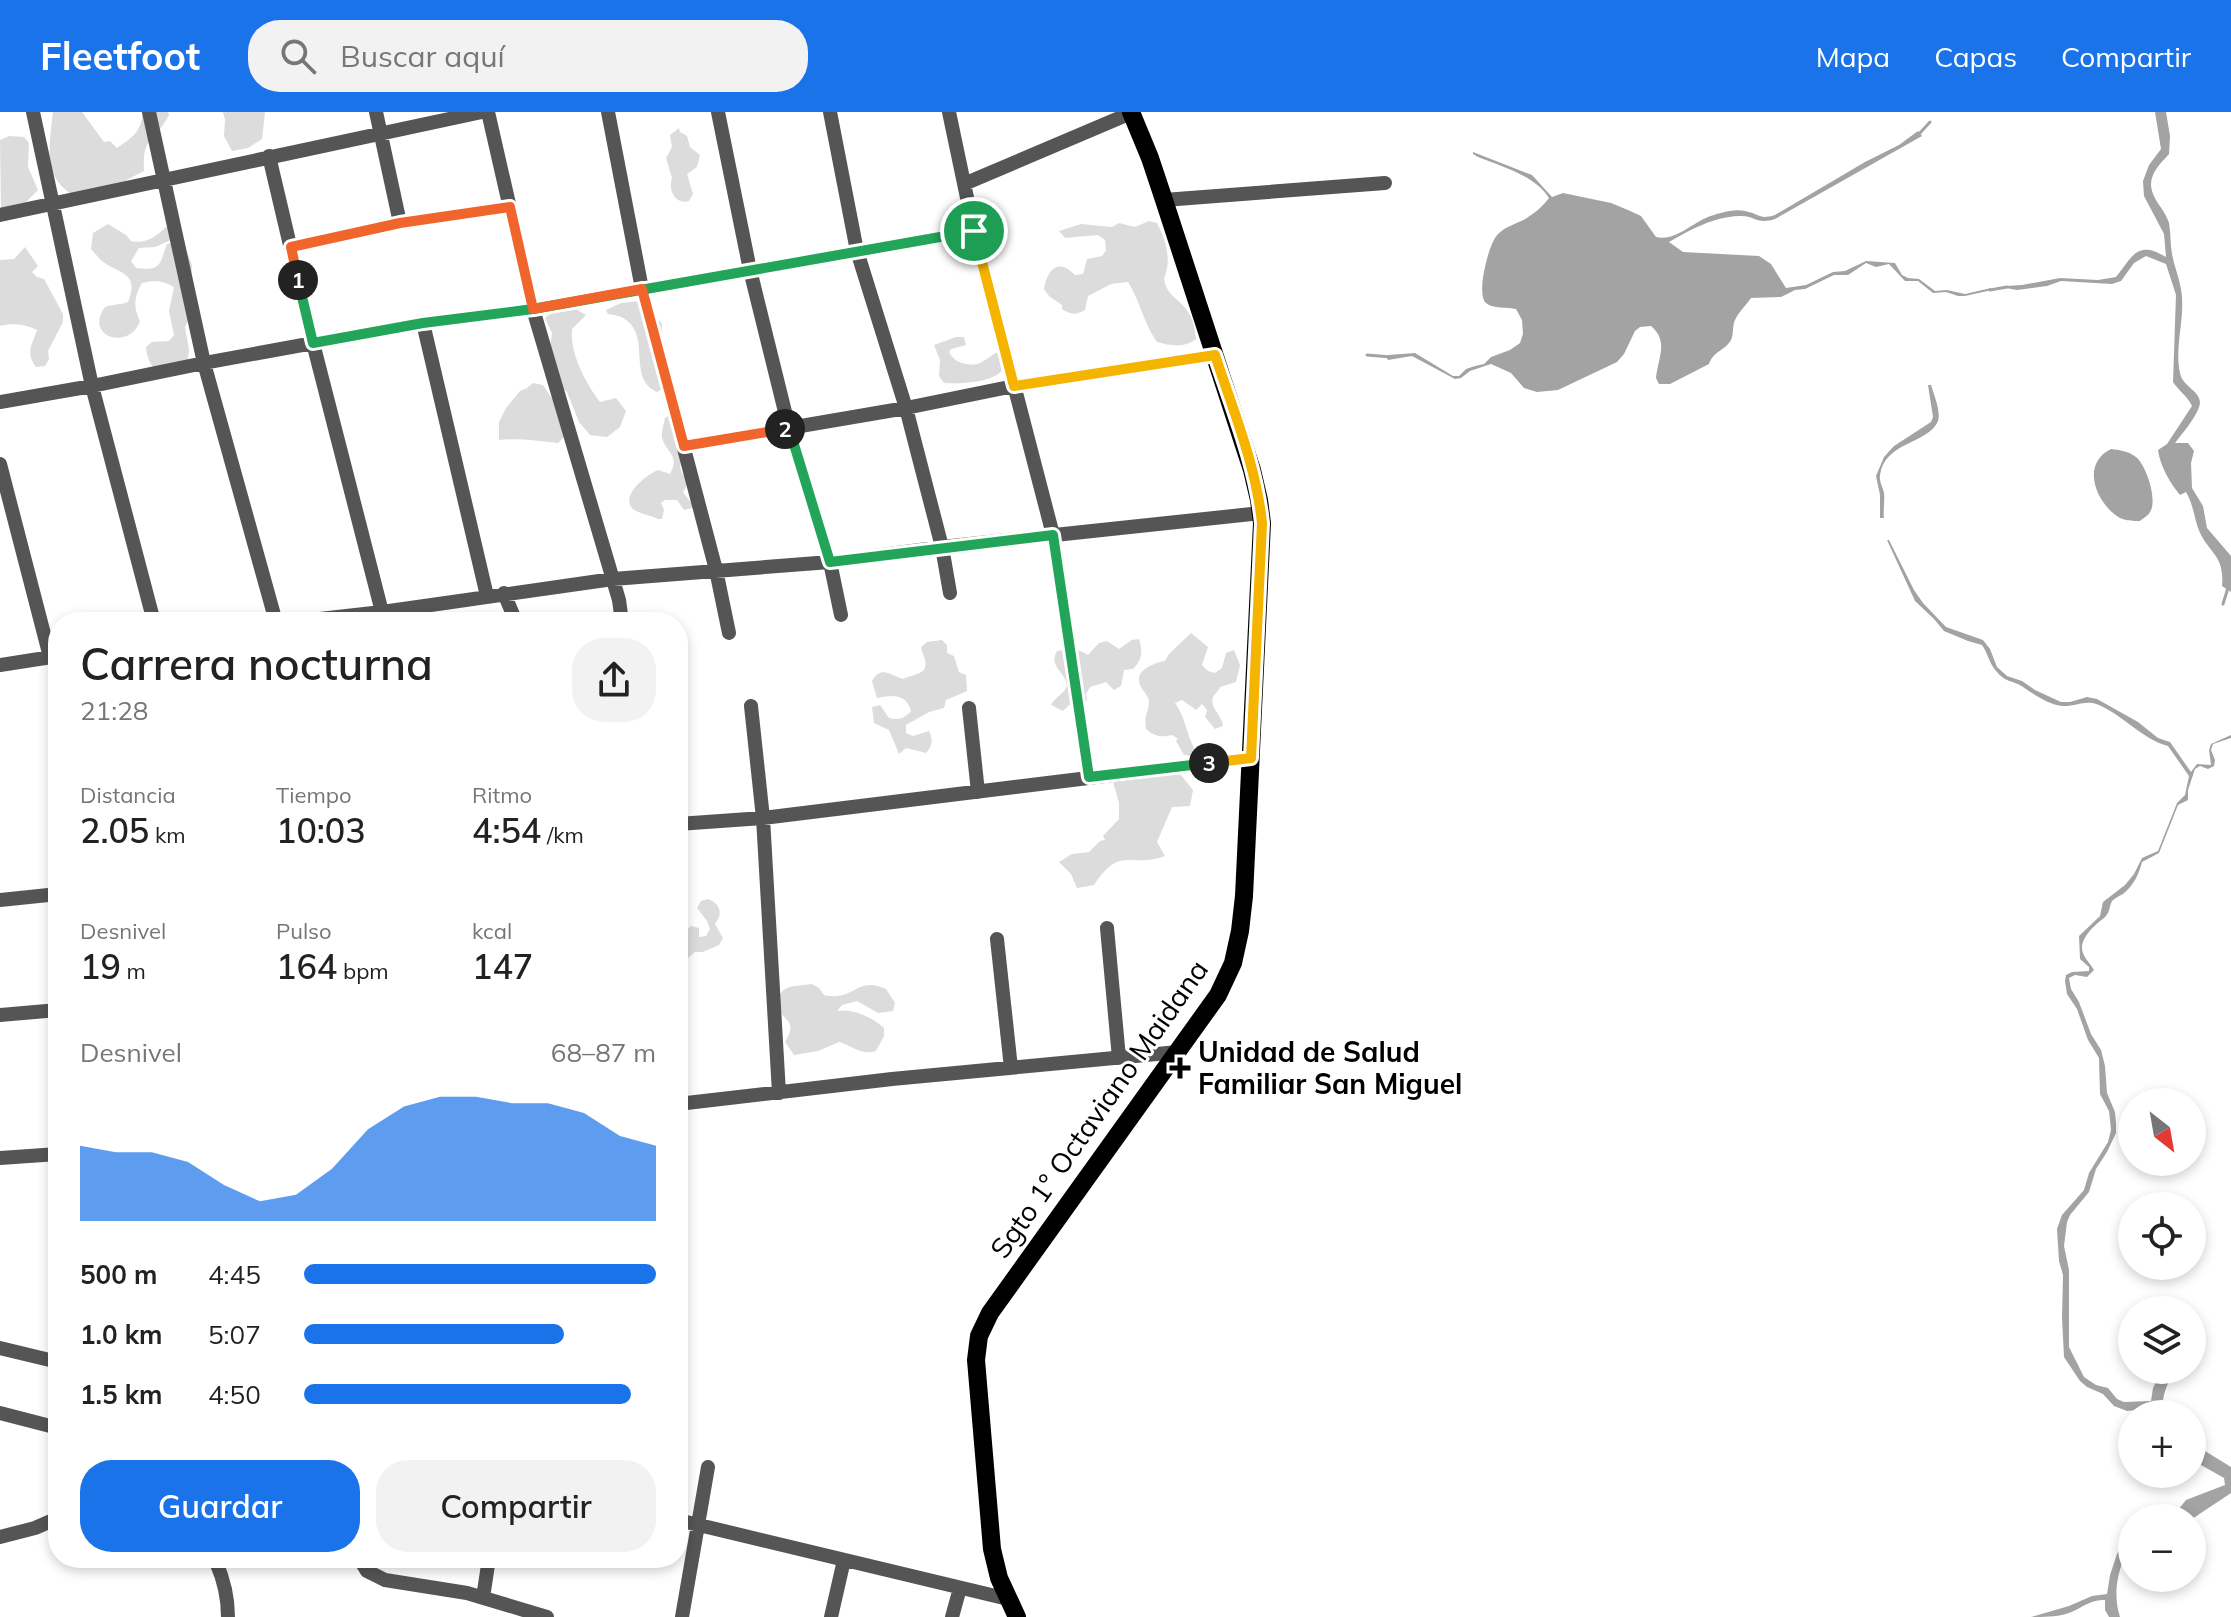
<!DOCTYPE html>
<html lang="es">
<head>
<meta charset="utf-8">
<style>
  body { margin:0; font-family:Mulish,sans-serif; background:#f2f2f2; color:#222; height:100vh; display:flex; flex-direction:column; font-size:30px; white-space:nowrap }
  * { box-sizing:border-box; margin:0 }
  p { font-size:26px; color:#767676 }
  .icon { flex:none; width:44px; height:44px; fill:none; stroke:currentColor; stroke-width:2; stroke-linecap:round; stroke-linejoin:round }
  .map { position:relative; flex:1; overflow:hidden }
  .panel { position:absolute; left:48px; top:500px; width:640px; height:956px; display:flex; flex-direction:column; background:#fff; border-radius:32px; box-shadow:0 4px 12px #0003 }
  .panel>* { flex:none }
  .needle { width:52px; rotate:149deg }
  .controls { position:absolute; left:2118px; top:976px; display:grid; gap:16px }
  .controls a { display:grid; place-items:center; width:88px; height:88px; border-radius:50%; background:#fff; box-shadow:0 4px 12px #0003; font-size:40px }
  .pin { position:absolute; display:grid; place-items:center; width:68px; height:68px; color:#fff; margin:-34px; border:4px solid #fff; border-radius:50%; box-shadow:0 2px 8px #0007 }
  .km { position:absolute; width:40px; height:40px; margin:-20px; border-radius:50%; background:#222; color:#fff; font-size:22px; line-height:40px; text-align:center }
  .round { display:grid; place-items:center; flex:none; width:84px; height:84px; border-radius:32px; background:#f2f2f2 }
  .head { display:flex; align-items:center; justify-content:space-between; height:136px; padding:0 32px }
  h1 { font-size:44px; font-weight:600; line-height:60px }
  .stats { display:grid; grid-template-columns:repeat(3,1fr); gap:12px; height:136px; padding:8px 32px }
  .stats div { display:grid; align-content:center }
  .stats b { font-size:34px; font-weight:600 }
  .stats small { font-size:22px; font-weight:400 }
  .stats p { font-size:22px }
  .chart { height:224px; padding:16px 32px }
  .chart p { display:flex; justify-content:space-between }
  .chart svg { width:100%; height:144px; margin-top:8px; fill:#1a73e8; opacity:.7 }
  .cta { display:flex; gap:16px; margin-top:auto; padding:16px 32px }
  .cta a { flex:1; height:92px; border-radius:32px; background:#1a73e8; color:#fff; font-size:32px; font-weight:600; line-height:92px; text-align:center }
  .cta a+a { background:#f2f2f2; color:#222 }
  ul { padding:0 32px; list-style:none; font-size:26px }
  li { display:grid; grid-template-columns:128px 96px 1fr; align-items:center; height:60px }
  li i { height:20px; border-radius:10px; background:#1a73e8 }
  header { display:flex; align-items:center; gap:48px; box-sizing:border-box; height:112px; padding:0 40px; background:#1a73e8; color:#fff }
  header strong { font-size:38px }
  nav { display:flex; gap:44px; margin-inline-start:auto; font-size:28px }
  .search { width:560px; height:72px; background:#f2f2f2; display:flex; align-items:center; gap:20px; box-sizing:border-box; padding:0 28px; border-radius:32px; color:#767676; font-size:30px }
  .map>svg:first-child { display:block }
</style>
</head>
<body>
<header>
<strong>Fleetfoot</strong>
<div class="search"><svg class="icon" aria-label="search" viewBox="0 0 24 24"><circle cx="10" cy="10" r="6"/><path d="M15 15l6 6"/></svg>Buscar aquí</div>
<nav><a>Mapa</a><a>Capas</a><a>Compartir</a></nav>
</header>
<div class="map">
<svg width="2231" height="1505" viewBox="0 0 2231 1505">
  <rect width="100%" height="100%" fill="#fff"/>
  <!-- green -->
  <path fill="#dcdcdc" d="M 53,0 L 82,0 L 104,30 L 110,29 L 117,36 C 133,25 141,20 143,0 L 168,0 L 169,3 C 155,30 142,23 144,59 L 113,75 L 82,87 C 41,71 49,36 53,0 Z
    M 223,0 L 265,0 L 262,27 L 248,36 L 232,39 L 224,24 L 225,8 Z
    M 679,16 L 680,20 L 687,24 L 690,35 L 700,43 L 697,55 L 687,62 L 693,82 L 689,89 C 675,93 668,78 672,66 L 666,46 L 672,35 L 670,23 Z
    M 9,24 L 24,25 L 29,31 L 28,55 L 38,78 L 26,90 L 1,96 L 0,28 Z
    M 1149,109 L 1157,111 C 1166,128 1172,148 1164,166 C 1166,183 1177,185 1186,197 C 1193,206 1195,216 1196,227 C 1185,236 1171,234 1157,230 C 1144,212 1140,189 1128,170 L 1111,172 L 1088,184 L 1085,198 C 1076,203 1071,203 1062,197 L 1062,193 L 1049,184 L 1044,177 C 1047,158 1058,145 1075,163 L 1083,162 L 1087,147 L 1102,144 L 1106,138 L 1105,128 L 1098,123 L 1065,126 L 1059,119 L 1081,112 L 1112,115 L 1119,111 L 1135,115 Z
    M 108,112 L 126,123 L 131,129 C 147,132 155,125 166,115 L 174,116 L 171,128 L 155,135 L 139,136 L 131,149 L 136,156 C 162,159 159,153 167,132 L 175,130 C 185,135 189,143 192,154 L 189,207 L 185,215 L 189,238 L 186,262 C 164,265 148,260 146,235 L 152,230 L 169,229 L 174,223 L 169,199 L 174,175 C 165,169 153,168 142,171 C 134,184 133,195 140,209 C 130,239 83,225 105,195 C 113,192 120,193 128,190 C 139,162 123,163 105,151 C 99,148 96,142 91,137 L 93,121 Z
    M 25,135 L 38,154 L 32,160 L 37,165 L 44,167 L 63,202 L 63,210 L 48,239 L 49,247 L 45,254 L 36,255 C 25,239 32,234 37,218 C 26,212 11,211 0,214 L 0,148 L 14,147 Z
    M 640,189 L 648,192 L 662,212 L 660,237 L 664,276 L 657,280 C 627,266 651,226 626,208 C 622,204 614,203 608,202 L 606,198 L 621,191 Z
    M 572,195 L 586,203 L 572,217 C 570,242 585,270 600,290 L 616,286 L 626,299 L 620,315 L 607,325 L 590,323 L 579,310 L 567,280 L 555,269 L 550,237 L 552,221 L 545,206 L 557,196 Z
    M 956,225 L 964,225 L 966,233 L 951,237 L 949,240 C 954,248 957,250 966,252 C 983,256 988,242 1003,238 C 1003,245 1005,252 1002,258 C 994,271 958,272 944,271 L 939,264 L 940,248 L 934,233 Z
    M 533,271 L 543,273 L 551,285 L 557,290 L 564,325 L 558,331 C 538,329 519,326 499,328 L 499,310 L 506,296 L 520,279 L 527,276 Z
    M 668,304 L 679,309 L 692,333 C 683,343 674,354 686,366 L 687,373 L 683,380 L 692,392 L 692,396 L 684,398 L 677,388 L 665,388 L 661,391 L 664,398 L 662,407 L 658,407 C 651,403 639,402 633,397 C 619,383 648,362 658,358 L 670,362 C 680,343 667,342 662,326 C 661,320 664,312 665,306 Z
    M 1191,521 L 1208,535 L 1202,553 L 1208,559 L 1215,561 L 1222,556 L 1226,541 L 1234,538 L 1240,553 L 1236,570 L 1220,575 C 1219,579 1215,581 1213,585 C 1209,596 1223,604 1223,614 L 1215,617 L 1205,605 L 1207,598 L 1202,592 L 1196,598 L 1182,588 L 1175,591 C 1185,604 1186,621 1194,636 L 1192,644 L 1184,643 L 1176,629 L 1178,627 L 1172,623 C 1162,626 1154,624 1146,617 C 1144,601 1148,603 1149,591 C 1149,583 1143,580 1140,573 C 1134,558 1154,551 1165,549 L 1169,542 Z
    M 1139,527 C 1143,540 1142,548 1133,557 L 1124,558 L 1121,574 L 1114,578 L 1106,570 L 1090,575 L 1086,582 L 1087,589 L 1079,593 L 1069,593 L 1063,599 L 1051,593 C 1055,585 1064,582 1067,574 C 1065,559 1048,555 1057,539 C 1069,537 1078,536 1088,543 L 1099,531 L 1107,529 L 1119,537 L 1132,528 Z
    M 942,528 L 947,533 L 947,541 L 954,544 L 959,560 L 966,563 L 967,579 L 946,588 L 944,596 L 929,600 L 906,613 L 906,621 L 913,624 L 929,619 C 933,628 933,633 926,641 L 906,636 L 899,642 L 889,618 L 874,611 L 872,595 L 880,593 L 889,606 C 899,608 904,607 911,599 C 906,581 892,583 877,586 L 872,569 C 881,553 890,563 903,567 C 913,562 929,563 925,548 C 924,544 922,540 921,535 L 927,530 Z
    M 1173,653 L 1193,678 L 1190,694 L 1172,695 L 1157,730 L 1165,744 C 1130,757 1121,732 1094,773 L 1077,776 L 1071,762 L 1059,750 L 1072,742 L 1089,740 L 1100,729 L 1105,728 L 1103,724 L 1119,707 L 1119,691 L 1110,659 Z
    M 708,787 C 721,792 723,802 715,812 L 723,826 L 719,833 L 703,840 L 695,840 L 686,848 L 678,847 L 678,821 L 685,819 L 691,814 L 699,816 L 699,825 L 706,824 L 710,817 L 707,809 L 697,796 L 701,789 Z
    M 812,872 L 819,876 L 824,883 C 854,890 857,863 886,877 L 895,891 L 893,899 L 878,901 L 857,889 L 842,893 L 837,899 C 852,896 872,905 884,916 L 884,924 L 876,939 C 862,944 853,934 839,930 L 818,939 L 794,943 L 785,930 C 796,912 789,911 777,897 C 778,871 792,875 812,872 Z"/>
  <!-- water -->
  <path fill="#a3a3a3" d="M 2155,0 L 2166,0 L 2170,24 L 2169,42 C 2161,51 2151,60 2151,73 C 2152,88 2165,97 2169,111 C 2171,121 2170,132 2172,142 C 2174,154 2179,165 2181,177 C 2186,205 2174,233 2180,261 C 2182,274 2199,278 2200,290 C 2200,301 2182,322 2175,331 L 2188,331 L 2194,339 L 2191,351 L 2192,376 L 2203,394 L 2207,416 L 2231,444 L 2231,480 L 2222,474 C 2225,442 2208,442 2198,416 C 2194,404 2193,392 2186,380 L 2180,383 C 2170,371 2160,354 2158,338 L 2167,332 L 2192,294 C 2188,285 2179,279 2173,270 L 2176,183 L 2166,152 L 2146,144 L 2134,151 L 2121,169 L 2112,172 L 2061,169 L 2047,174 L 2017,178 L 2006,176 L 2006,174 L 2022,173 L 2060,166 L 2098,168 L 2116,165 C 2133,144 2137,128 2166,145 L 2164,122 L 2144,84 L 2143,69 L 2149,53 L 2161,37 Z
    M 1918,19 L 1922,24 L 1775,107 C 1756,113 1755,103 1739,104 C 1713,105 1690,118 1669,130 L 1683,140 L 1759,144 L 1771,152 L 1786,176 L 1806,173 L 1833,160 L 1845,159 L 1866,149 L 1895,151 L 1902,163 L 1908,166 L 1919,167 L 1935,179 L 1947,178 L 1965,182 L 1991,176 L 1992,178 L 1965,184 L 1958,184 L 1946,180 L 1933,181 L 1918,169 L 1905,169 L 1889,152 L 1876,155 L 1866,151 L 1848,163 L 1834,163 L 1805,177 L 1795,178 L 1781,185 L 1751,186 C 1746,193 1738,201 1735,208 C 1732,214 1734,222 1731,228 C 1725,239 1714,238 1709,252 L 1670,272 L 1659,272 L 1656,266 C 1658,246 1669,229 1651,214 L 1640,215 L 1635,219 L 1624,242 L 1617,250 L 1558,278 L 1537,280 L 1524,276 L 1511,261 L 1491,252 L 1470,259 L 1461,266 L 1455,267 L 1412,244 L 1388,248 L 1387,246 L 1388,243 L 1415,241 L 1453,264 L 1459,264 L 1466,257 L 1475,254 L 1484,252 L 1491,245 L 1510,238 L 1520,231 L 1523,222 L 1522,208 L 1516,197 C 1507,195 1493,197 1486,191 C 1476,182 1488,137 1495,126 C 1503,113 1520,112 1531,103 C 1538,99 1544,92 1549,86 C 1534,63 1503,55 1478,45 L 1473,42 L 1473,40 L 1532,63 L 1552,85 L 1563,81 L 1611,91 L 1628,98 L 1641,104 L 1656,125 C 1677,130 1694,108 1714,103 C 1723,100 1736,97 1745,99 C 1760,102 1759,108 1775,103 L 1865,50 L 1899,33 Z
    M 1928,273 L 1931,273 C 1934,283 1941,299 1938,309 C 1929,332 1885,329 1880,363 C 1879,370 1883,375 1884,381 C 1885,389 1883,398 1884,406 L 1880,406 L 1880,383 L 1876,364 L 1884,345 L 1894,334 L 1931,310 L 1933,305 Z
    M 2111,337 C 2120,338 2128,339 2136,345 C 2146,353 2158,388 2150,400 C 2148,404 2143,406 2140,409 C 2133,409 2127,409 2120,406 C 2096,392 2080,352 2111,337 Z
    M 1887,428 L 1889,428 L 1914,478 L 1923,491 L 1946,515 L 1983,528 L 1990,537 L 1997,555 L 2007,564 L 2022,569 L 2035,578 L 2061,590 L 2070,590 L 2087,585 L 2097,587 L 2138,610 L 2158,626 L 2170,630 L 2191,660 L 2197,652 L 2211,653 L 2209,638 L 2211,632 L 2231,623 L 2231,626 L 2213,632 L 2211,638 L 2215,648 L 2214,654 L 2208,657 L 2200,654 L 2195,657 L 2188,678 L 2188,688 L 2178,693 L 2159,741 L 2142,750 C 2139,762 2134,773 2123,782 C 2119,784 2115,786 2112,789 C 2109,795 2110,801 2104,806 C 2096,812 2082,824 2082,836 C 2082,844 2090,851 2094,858 L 2087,865 L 2075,863 L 2069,866 L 2071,877 L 2079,890 L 2091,922 L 2101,938 L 2105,954 L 2107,981 L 2115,1000 L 2116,1011 L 2116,1021 L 2107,1040 L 2096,1057 L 2089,1080 L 2070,1103 L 2067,1110 L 2064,1134 L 2069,1158 L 2069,1235 L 2084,1265 L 2096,1273 L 2108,1276 L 2117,1287 L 2124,1290 L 2151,1289 L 2153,1276 L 2162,1258 L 2176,1258 C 2167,1271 2160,1286 2164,1302 L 2153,1302 L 2152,1296 L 2127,1299 L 2114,1294 L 2103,1282 L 2087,1275 L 2080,1269 L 2064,1245 L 2062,1206 L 2063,1163 L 2059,1149 L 2057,1117 L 2062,1103 L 2084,1078 L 2089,1061 L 2108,1030 L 2111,1018 L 2109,999 L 2100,982 L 2099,946 L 2088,928 L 2077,897 L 2067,882 L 2065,869 L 2066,863 L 2072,860 L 2089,859 L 2089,855 L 2080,847 L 2079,824 L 2100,804 L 2103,790 L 2125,773 L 2134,762 L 2142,746 L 2158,739 L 2177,691 L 2185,683 L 2189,664 L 2168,634 C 2142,627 2124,604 2099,593 C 2086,587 2075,595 2062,594 C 2047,592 2035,583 2023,575 C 2013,568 2006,571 1997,560 C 1989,552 1988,541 1982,533 L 1968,529 L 1944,519 L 1934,507 L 1915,489 Z
    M 2192,1331 L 2231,1355 L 2231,1381 L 2192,1407 L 2165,1406 L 2178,1398 L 2186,1388 L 2225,1373 L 2224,1366 L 2192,1348 Z
    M 2132,1419 C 2132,1435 2128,1435 2123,1449 C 2116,1466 2114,1487 2120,1505 L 2109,1505 L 2105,1498 L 2105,1488 C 2089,1487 2080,1498 2066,1502 C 2055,1505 2043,1505 2031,1505 L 2069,1494 L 2092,1484 L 2107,1482 L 2110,1463 L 2117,1442 Z"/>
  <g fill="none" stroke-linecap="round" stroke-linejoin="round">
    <!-- stream -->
    <path stroke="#a3a3a3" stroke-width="3" d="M 1919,22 L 1930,10
      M 1990,178 L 2007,175
      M 1367,243 L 1391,245
      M 2223,492 L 2228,476"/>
    <!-- minor -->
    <path stroke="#555" stroke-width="14" d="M 33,0 L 92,274 L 154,510
      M 149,0 L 204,251 L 276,510
      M 376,0 L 400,111
      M 488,0 L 533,197 L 619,488 L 622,510
      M 608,0 L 642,177 L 716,458 L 729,521
      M 718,0 L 750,158 L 789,316 L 830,450 L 841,503
      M 830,0 L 857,139 L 906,296 L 942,435 L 950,481
      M 949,0 L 974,119 L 1053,423 L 1089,665
      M 269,44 L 313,231 L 382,500 L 388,510
      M 964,72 L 1131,1
      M 1164,88 L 1385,71
      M 0,103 L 482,0
      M 291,135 L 400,111 L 510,95
      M 423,211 L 487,484
      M 0,290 L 92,274 L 204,251 L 423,211 L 533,197 L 974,119
      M 684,334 L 906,296 L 1014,274 L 1215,243
      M 0,352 L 50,545
      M 504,481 L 516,510
      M 293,510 L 382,500 L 613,467 L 830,450 L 942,435 L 1261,401
      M 0,553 L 58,544
      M 751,594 L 763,706 L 779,981
      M 969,596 L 978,680
      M 678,712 L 763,706 L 1251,646
      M 0,788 L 58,782
      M 1107,816 L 1119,946
      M 997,827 L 1011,956
      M 0,903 L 58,898
      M 678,992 L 892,967 L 1178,940
      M 0,1046 L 58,1042
      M 0,1236 L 58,1250
      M 0,1301 L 58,1316
      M 678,1408 L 1008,1487
      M 0,1425 L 35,1416 L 58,1406
      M 218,1446 L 216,1450 C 224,1468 228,1485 228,1505
      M 359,1446 L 367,1459 L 385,1468 L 467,1481 L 547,1505
      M 483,1486 L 489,1446
      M 682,1505 L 708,1355
      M 831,1505 L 844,1448
      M 952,1505 L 960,1476"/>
    <!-- major -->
    <path stroke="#000" stroke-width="18" d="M 1017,1505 L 999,1466 L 992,1437 L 976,1248 L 979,1224 L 990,1201 L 1218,883 L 1233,851 L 1240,819 L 1244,784 L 1262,411 L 1259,388 L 1252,358 L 1164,88 L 1150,46 L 1131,0"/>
  </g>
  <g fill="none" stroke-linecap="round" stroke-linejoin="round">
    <defs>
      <path id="split-1" d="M 298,168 L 313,231 L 423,211 L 533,197 L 974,119"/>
      <path id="split-2" d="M 298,168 L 291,135 L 400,111 L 510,95 L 533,197 L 642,177 L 684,334 L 785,317"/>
      <path id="split-3" d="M 785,317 L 789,316 L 830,450 L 1053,423 L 1089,665 L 1209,651"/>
      <path id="split-4" d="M 974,119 L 1014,274 L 1215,243 C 1233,298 1256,353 1262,411 L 1251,646 L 1209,651"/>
    </defs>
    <!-- split-1 casing -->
    <use href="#split-1" stroke="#fff" stroke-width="16"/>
    <!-- split-2 casing -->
    <use href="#split-2" stroke="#fff" stroke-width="16"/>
    <!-- split-3 casing -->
    <use href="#split-3" stroke="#fff" stroke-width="16"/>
    <!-- split-4 casing -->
    <use href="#split-4" stroke="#fff" stroke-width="16"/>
    <!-- split-1 -->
    <use href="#split-1" stroke="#22a559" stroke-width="10"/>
    <!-- split-2 -->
    <use href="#split-2" stroke="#f0652b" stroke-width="10"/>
    <!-- split-3 -->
    <use href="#split-3" stroke="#22a559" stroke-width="10"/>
    <!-- split-4 -->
    <use href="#split-4" stroke="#f5b400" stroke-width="10"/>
  </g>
  <!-- markers -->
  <path fill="#000" stroke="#fff" stroke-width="3" d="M1176 944h8v8h8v8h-8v8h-8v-8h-8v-8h8z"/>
  <g text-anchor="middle" stroke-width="6" stroke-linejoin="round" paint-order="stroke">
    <!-- poi labels -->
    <g font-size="28" font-weight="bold" fill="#000" stroke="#fff" text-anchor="start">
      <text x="1198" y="950">Unidad de Salud<tspan x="1198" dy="32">Familiar San Miguel</tspan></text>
    </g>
    <!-- street labels -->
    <g font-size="28" fill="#000" stroke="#fff">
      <text transform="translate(1099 997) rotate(-55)" y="10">Sgto 1° Octaviano Maidana</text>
    </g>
  </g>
</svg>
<div class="controls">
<a><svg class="needle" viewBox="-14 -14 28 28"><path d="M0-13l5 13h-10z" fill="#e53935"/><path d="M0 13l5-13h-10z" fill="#767676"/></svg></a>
<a><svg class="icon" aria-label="locate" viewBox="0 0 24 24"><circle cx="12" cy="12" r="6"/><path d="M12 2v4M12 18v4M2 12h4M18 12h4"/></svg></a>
<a><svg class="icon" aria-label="layers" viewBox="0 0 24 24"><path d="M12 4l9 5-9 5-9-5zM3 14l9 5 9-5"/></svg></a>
<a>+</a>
<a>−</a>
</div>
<div class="pin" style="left:974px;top:119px;background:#1e9e55"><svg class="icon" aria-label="arrive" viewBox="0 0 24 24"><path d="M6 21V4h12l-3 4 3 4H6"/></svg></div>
<b class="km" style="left:298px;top:168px">1</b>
<b class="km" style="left:785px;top:317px">2</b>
<b class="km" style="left:1209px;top:651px">3</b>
<section class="panel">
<div class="head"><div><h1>Carrera nocturna</h1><p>21:28</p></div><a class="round"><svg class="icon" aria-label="share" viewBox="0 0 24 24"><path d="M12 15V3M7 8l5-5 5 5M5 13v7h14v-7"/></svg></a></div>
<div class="stats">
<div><p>Distancia</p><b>2.05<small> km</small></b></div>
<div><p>Tiempo</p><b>10:03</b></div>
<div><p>Ritmo</p><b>4:54<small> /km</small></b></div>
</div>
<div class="stats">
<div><p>Desnivel</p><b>19<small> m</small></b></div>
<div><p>Pulso</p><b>164<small> bpm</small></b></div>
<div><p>kcal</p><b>147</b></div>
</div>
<div class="chart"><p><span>Desnivel</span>68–87 m</p>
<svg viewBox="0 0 160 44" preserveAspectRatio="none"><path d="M0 44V21L10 23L20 23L30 26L40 33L50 38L60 36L70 28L80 16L90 9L100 6L110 6L120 8L130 8L140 11L150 18L160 21V44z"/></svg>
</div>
<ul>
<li><b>500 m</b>4:45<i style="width:100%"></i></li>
<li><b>1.0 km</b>5:07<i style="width:74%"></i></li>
<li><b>1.5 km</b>4:50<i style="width:93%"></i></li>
</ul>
<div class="cta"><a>Guardar</a><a>Compartir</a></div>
</section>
</div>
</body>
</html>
